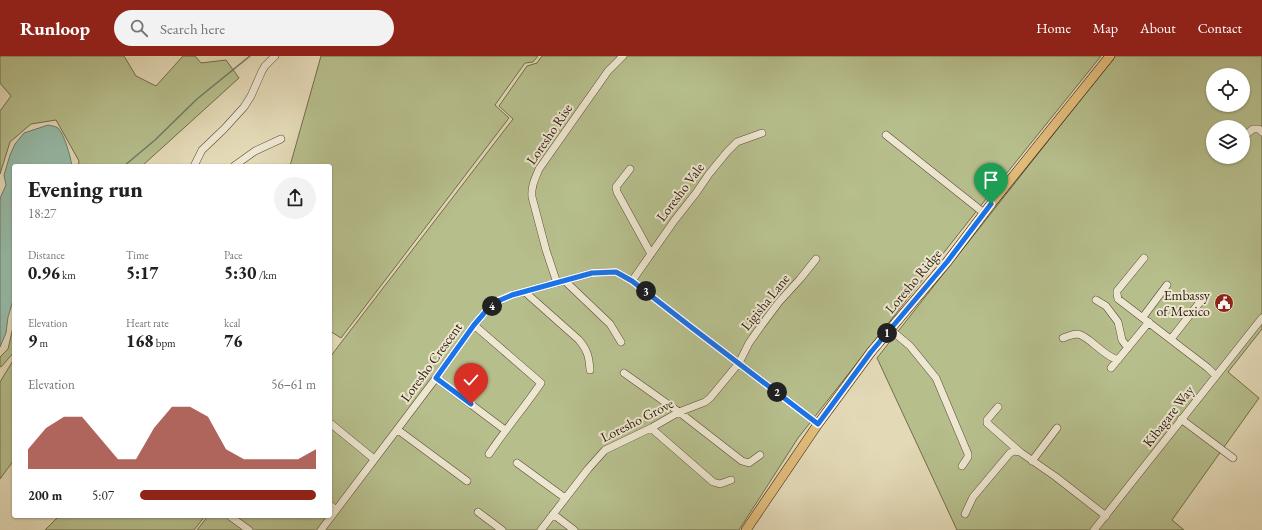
<!DOCTYPE html>
<html lang="en">
<head>
<meta charset="utf-8">
<style>
  body { margin:0; font-family:"EB Garamond",serif; background:#f2f2f2; color:#202124; height:100vh; display:flex; flex-direction:column; font-size:15px; white-space:nowrap }
  * { box-sizing:border-box; margin:0 }
  p { font-size:13px; color:#757577 }
  .icon { flex:none; width:22px; height:22px; fill:none; stroke:currentColor; stroke-width:2; stroke-linecap:round; stroke-linejoin:round }
  .map { position:relative; flex:1; overflow:hidden }
  .drawer { position:absolute; left:12px; top:108px; width:320px; height:354px; display:flex; flex-direction:column; background:#fff; border-radius:4px; box-shadow:0 1px 3px #0004 }
  .drawer>* { flex:none }
  .buttons { position:absolute; left:1206px; top:12px; display:grid; gap:8px }
  .buttons a { display:grid; place-items:center; width:44px; height:44px; border-radius:50%; background:#fff; box-shadow:0 1px 3px #0004; font-size:20px }
  .pin { position:absolute; display:grid; place-items:center; width:34px; height:34px; color:#fff; margin:-41px -17px; border-radius:50% 50% 50% 0; rotate:-45deg; box-shadow:0 0 4px #0007 }
  .pin .icon { rotate:45deg }
  .km { position:absolute; width:20px; height:20px; margin:-10px; border-radius:50%; background:#222; color:#fff; font-size:11px; line-height:20px; text-align:center }
  .round { display:grid; place-items:center; flex:none; width:42px; height:42px; border-radius:21px; background:#f2f2f2 }
  .summary { display:flex; align-items:center; justify-content:space-between; height:68px; padding:0 16px }
  h1 { font-size:22px; font-weight:800; line-height:30px }
  .figures { display:grid; grid-template-columns:repeat(3,1fr); gap:6px; height:68px; padding:4px 16px }
  .figures div { display:grid; align-content:center }
  .figures b { font-size:17px; font-weight:800 }
  .figures small { font-size:11px; font-weight:400 }
  .figures p { font-size:11px }
  .chart { height:112px; padding:8px 16px }
  .chart p { display:flex; justify-content:space-between }
  .chart svg { width:100%; height:72px; margin-top:4px; fill:#8f2418; opacity:.7 }
  ul { padding:0 16px; list-style:none; font-size:13px }
  li { display:grid; grid-template-columns:64px 48px 1fr; align-items:center; height:30px }
  li i { height:10px; border-radius:5px; background:#8f2418 }
  header { display:flex; align-items:center; gap:24px; box-sizing:border-box; height:56px; padding:0 20px; background:#8f2418; color:#fff }
  header strong { font-size:19px }
  nav { display:flex; gap:22px; margin-inline-start:auto; font-size:14px }
  .search { width:280px; height:36px; background:#f2f2f2; display:flex; align-items:center; gap:10px; box-sizing:border-box; padding:0 14px; border-radius:22px; color:#757577; font-size:15px }
  .map>svg:first-child { display:block }
</style>
</head>
<body>
<header>
<strong>Runloop</strong>
<div class="search"><svg class="icon" aria-label="search" viewBox="0 0 24 24"><circle cx="10" cy="10" r="6"/><path d="M15 15l6 6"/></svg>Search here</div>
<nav><a>Home</a><a>Map</a><a>About</a><a>Contact</a></nav>
</header>
<div class="map">
<svg width="1262" height="474" viewBox="0 0 1262 474">
  <rect width="100%" height="100%" fill="#e3d9b6"/>
  <filter id="stains"><feTurbulence type="fractalNoise" baseFrequency=".005" numOctaves="4"/><feColorMatrix values="0 0 0 0 .2 0 0 0 0 .09 0 0 0 0 .02 0 0 0 .5 -.17"/></filter>
  <radialGradient id="worn" r=".72"><stop offset=".6" stop-color="#630" stop-opacity="0"/><stop offset="1" stop-color="#630" stop-opacity=".3"/></radialGradient>
  <!-- green -->
  <path fill="#b6be8c" stroke="#726c4c" fill-rule="evenodd" d="M 0,0 L 124,0 L 136,20 L 156,30 L 183,0 L 195,0 L 201,7 L 226,4 L 239,22 L 142,110 L 78,110 L 79,105 L 56,64 L 31,68 L 10,86 L 0,118 L 0,55 L 11,40 L 0,27 Z
    M 321,0 L 538,0 L 533,6 L 525,7 L 495,49 L 509,62 L 341,282 L 330,275 L 330,110 L 290,110 Z
    M 542,0 L 1101,0 L 986,143 L 798,382 L 739,474 L 197,474 L 208,460 L 330,460 L 330,301 L 513,63 L 499,50 L 527,10 L 537,7 Z
    M 1115,0 L 1262,0 L 1262,273 L 1228,316 L 1259,342 L 1172,464 L 1184,474 L 957,474 L 877,302 ZM 1213,19 L 1243,19 L 1243,49 L 1213,49 ZM 1213,71 L 1243,71 L 1243,101 L 1213,101 Z
    M 14,267 L 14,296 L 2,310 L 0,311 L 0,301 L 8,293 Z
    M 14,303 L 14,404 L 0,423 L 0,326 Z
    M 59,460 L 205,460 L 194,474 L 45,474 Z"/>
  <!-- water -->
  <path fill="#96bba9" stroke="#6c7b6a" d="M 48,69 C 52,70 55,70 58,72 C 65,80 70,99 72,110 L 14,110 L 14,241 L 8,261 L 6,277 L 0,291 L 0,144 L 1,140 L 6,129 L 4,119 L 10,99 L 15,88 L 24,77 Z"/>
  <g fill="none" stroke-linecap="round" stroke-linejoin="round">
    <!-- stream -->
    <path stroke="#6c7b6a" stroke-width="1.5" d="M 124,110 L 155,84 L 197,43 L 250,0"/>
    <defs>
      <path id="minor" d="M 1248,77 L 1253,73 L 1259,73 L 1262,76
        M 886,79 L 984,157
        M 194,110 L 202,94 L 224,73 L 244,51 L 251,40 L 262,15 L 265,10 L 275,0
        M 234,110 L 255,95 L 281,83
        M 630,113 L 616,131 L 617,136 L 651,198
        M 1144,202 L 1117,235 L 1117,238 L 1118,243 L 1208,312 L 1216,320
        M 565,225 L 610,268 L 621,286
        M 632,225 L 674,165 L 696,137 L 709,118 L 727,96 L 737,86 L 762,77
        M 557,227 L 546,194 L 532,141 C 531,130 535,123 539,113 L 601,25 L 608,15 L 623,0
        M 525,236 L 579,284 C 588,295 589,301 590,314
        M 1096,244 L 1106,250 L 1118,266 L 1122,284 L 1128,292
        M 1143,261 L 1167,229
        M 474,269 L 541,327 C 524,352 505,374 489,398
        M 891,274 L 910,290 L 936,322 L 968,398 L 968,401 L 962,410
        M 1063,282 C 1068,280 1073,278 1078,278 C 1089,280 1103,300 1118,304
        M 1171,283 L 1200,246
        M 1111,312 L 1149,266
        M 624,317 L 679,356 L 742,405 L 749,407 L 760,399
        M 436,322 L 505,374
        M 998,351 L 987,364 L 987,367 L 1020,396
        M 1181,363 L 1233,402
        M 330,367 L 374,403
        M 651,372 L 713,426 L 720,428 L 731,424
        M 398,374 L 467,425
        M 1032,405 L 1057,372
        M 517,407 L 565,442
        M 330,449 L 336,454
        M 478,456 L 502,474
        M 553,458 L 574,474
        M 965,458 L 973,441 L 1010,397 L 1014,395 L 1020,396 L 1056,421 L 1106,460
        M 231,461 L 249,474
        M 321,474 L 436,322 L 474,269 L 486,255 L 499,245 L 512,239 L 592,217 L 616,216 L 632,225 L 691,271 L 818,368
        M 541,474 L 588,413 L 605,394 L 651,372 L 679,356 L 705,346 L 710,342 L 739,307 L 749,287 L 761,270 L 779,246 L 800,223 L 816,203
        M 1094,474 L 1262,262"/>
      <path id="major" d="M 746,474 L 818,368 L 871,296 L 947,206 L 991,148 L 1110,0"/>
    </defs>
    <!-- minor casing -->
    <use href="#minor" stroke="#5b4a36" stroke-width="8"/>
    <!-- major casing -->
    <use href="#major" stroke="#2e1b0c" stroke-width="10"/>
    <!-- minor -->
    <use href="#minor" stroke="#ede6d0" stroke-width="7"/>
    <!-- major -->
    <use href="#major" stroke="#e2bc7b" stroke-width="9"/>
  </g>
  <g fill="none" stroke-linecap="round" stroke-linejoin="round">
    <defs>
      <path id="route" d="M 471,348 L 436,322 L 474,269 L 486,255 L 498,245 L 512,239 L 592,217 L 616,216 L 632,225 L 691,271 L 818,368 L 871,296 L 947,206 L 991,148"/>
    </defs>
    <!-- route casing -->
    <use href="#route" stroke="#fff" stroke-width="8"/>
    <!-- route -->
    <use href="#route" stroke="#1a73e8" stroke-width="5"/>
  </g>
  <!-- icons -->
  <defs>
    <symbol id="civic-disc" viewBox="-11 -11 22 22"><circle r="9.5" fill="#8f2418" stroke="#ede6d0"/><path d="M-.6-6.5H3V-4.5H.6V-3L4-1V1h2V6H-6V1h2V-1L-.6-3ZM-1.2 2.5V6h2.4V2.5Z" fill="#fff"/></symbol>
  </defs>
  <g fill-rule="evenodd">
    <use href="#civic-disc" x="1213" y="236" width="22" height="22"/>
  </g>
  <g text-anchor="middle" stroke-width="4" stroke-linejoin="round" paint-order="stroke">
    <!-- street labels -->
    <g font-size="14" fill="#2e1b0c" stroke="#ede6d0">
      <text transform="translate(549 78) rotate(-56)" y="5">Loresho Rise</text>
      <text transform="translate(680 136) rotate(-53)" y="5">Loresho Vale</text>
      <text transform="translate(913 225) rotate(-50)" y="5">Loresho Ridge</text>
      <text transform="translate(765 246) rotate(-51)" y="5">Ligisha Lane</text>
      <text transform="translate(431 306) rotate(-54)" y="5">Loresho Crescent</text>
      <text transform="translate(1168 360) rotate(-52)" y="5">Kibagare Way</text>
      <text transform="translate(637 364) rotate(-27)" y="5">Loresho Grove</text>
    </g>
    <!-- poi labels -->
    <g font-size="14" fill="#2e1b0c" stroke="#ede6d0" text-anchor="end">
      <text x="1210" y="244">Embassy<tspan x="1210" dy="16">of Mexico</tspan></text>
    </g>
  </g>
  <rect width="100%" height="100%" filter="url(#stains)"/>
  <rect width="100%" height="100%" fill="url(#worn)"/>
</svg>
<div class="buttons">
<a><svg class="icon" aria-label="locate" viewBox="0 0 24 24"><circle cx="12" cy="12" r="6"/><path d="M12 2v4M12 18v4M2 12h4M18 12h4"/></svg></a>
<a><svg class="icon" aria-label="layers" viewBox="0 0 24 24"><path d="M12 4l9 5-9 5-9-5zM3 14l9 5 9-5"/></svg></a>
</div>
<div class="pin" style="left:991px;top:148px;background:#1e9e55"><svg class="icon" aria-label="arrive" viewBox="0 0 24 24"><path d="M6 21V4h12l-3 4 3 4H6"/></svg></div>
<div class="pin" style="left:471px;top:348px;background:#d93025"><svg class="icon" aria-label="check" viewBox="0 0 24 24"><path d="M5 12l5 5 9-10"/></svg></div>
<b class="km" style="left:887px;top:277px">1</b>
<b class="km" style="left:777px;top:336px">2</b>
<b class="km" style="left:646px;top:235px">3</b>
<b class="km" style="left:492px;top:250px">4</b>
<section class="drawer">
<div class="summary"><div><h1>Evening run</h1><p>18:27</p></div><a class="round"><svg class="icon" aria-label="share" viewBox="0 0 24 24"><path d="M12 15V3M7 8l5-5 5 5M5 13v7h14v-7"/></svg></a></div>
<div class="figures">
<div><p>Distance</p><b>0.96<small> km</small></b></div>
<div><p>Time</p><b>5:17</b></div>
<div><p>Pace</p><b>5:30<small> /km</small></b></div>
</div>
<div class="figures">
<div><p>Elevation</p><b>9<small> m</small></b></div>
<div><p>Heart rate</p><b>168<small> bpm</small></b></div>
<div><p>kcal</p><b>76</b></div>
</div>
<div class="chart"><p><span>Elevation</span>56–61 m</p>
<svg viewBox="0 0 160 44" preserveAspectRatio="none"><path d="M0 44V32L10 19L20 12L30 12L40 25L50 38L60 38L70 19L80 6L90 6L100 12L110 32L120 38L130 38L140 38L150 38L160 32V44z"/></svg>
</div>
<ul>
<li><b>200 m</b>5:07<i style="width:100%"></i></li>
</ul>
</section>
</div>
</body>
</html>
